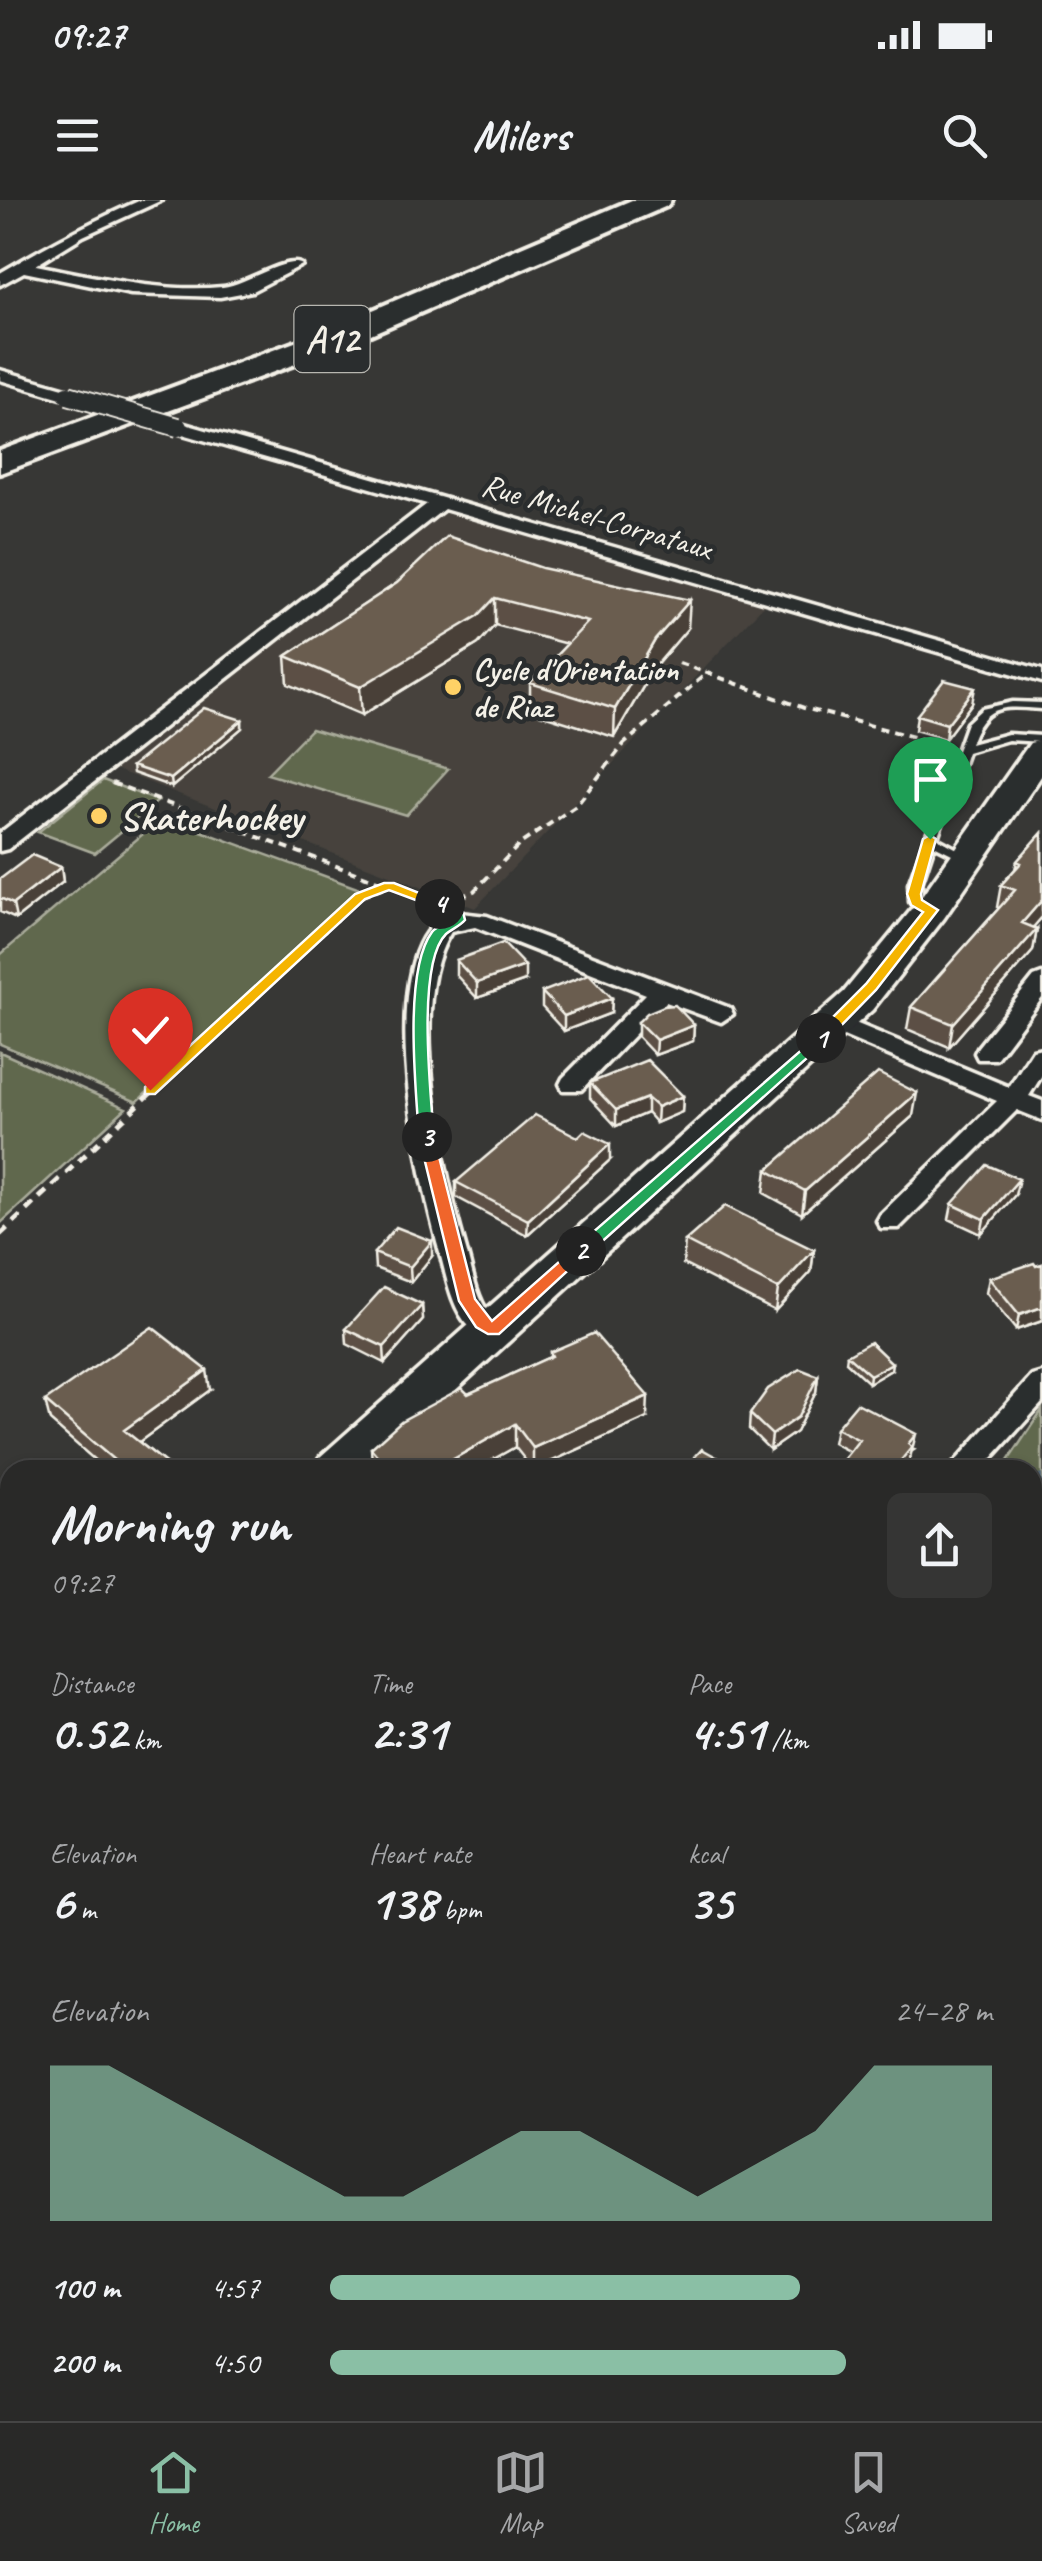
<!DOCTYPE html>
<html lang="en">
<head>
<meta charset="utf-8">
<style>
  body { margin:0; font-family:Caveat,sans-serif; background:#353534; color:#f1f3f6; height:100vh; display:flex; flex-direction:column; font-size:38px; white-space:nowrap }
  * { box-sizing:border-box; margin:0 }
  p { font-size:32px; color:#a5a6a8 }
  .icon { flex:none; width:55px; height:55px; fill:none; stroke:currentColor; stroke-width:2; stroke-linecap:round; stroke-linejoin:round }
  .map { position:relative; flex:1; overflow:hidden }
  .drawer { position:absolute; left:0px; top:1260px; width:1042px; height:962px; display:flex; flex-direction:column; background:#292928; border-radius:30px 30px 0 0; box-shadow:0 2px 8px #0004,0 0 0 2px #454545 }
  .drawer>* { flex:none }
  .pin { position:absolute; display:grid; place-items:center; width:85px; height:85px; color:#fff; margin:-102px -42px; border-radius:50% 50% 50% 0; rotate:-45deg; box-shadow:0 0 10px #0007 }
  .pin .icon { rotate:45deg }
  .km { position:absolute; width:50px; height:50px; margin:-25px; border-radius:50%; background:#222; color:#fff; font-size:28px; line-height:50px; text-align:center }
  .round { display:grid; place-items:center; flex:none; width:105px; height:105px; border-radius:15px; background:#353534 }
  .head { display:flex; align-items:center; justify-content:space-between; height:170px; padding:0 50px }
  h1 { font-size:55px; font-weight:700; line-height:75px }
  .figures { display:grid; grid-template-columns:repeat(3,1fr); gap:15px; height:170px; padding:10px 50px }
  .figures div { display:grid; align-content:center }
  .figures b { font-size:50px; font-weight:700 }
  .figures small { font-size:28px; font-weight:400 }
  .figures p { font-size:28px }
  .chart { height:280px; padding:20px 50px }
  .chart p { display:flex; justify-content:space-between }
  .chart svg { width:100%; height:180px; margin-top:10px; fill:#8abfa5; opacity:.7 }
  ul { padding:0 50px; list-style:none; font-size:32px }
  li { display:grid; grid-template-columns:160px 120px 1fr; align-items:center; height:75px }
  li i { height:25px; border-radius:12px; background:#8abfa5 }
  .status { display:flex; justify-content:space-between; align-items:center; height:70px; padding:0 50px; background:#292928; direction:ltr }
  .status svg { height:28px; fill:currentColor }
  header { display:flex; justify-content:space-between; align-items:center; height:130px; padding:0 50px; background:#292928; font-size:45px; font-weight:700 }
  .menu { display:flex; justify-content:space-around; align-items:center; height:140px; border-top:2px solid #454545; background:#292928; font-size:28px; color:#a5a6a8 }
  .menu a { display:grid; justify-items:center; gap:5px }
  .menu .current { color:#8abfa5 }
  .map>svg:first-child { display:block }
</style>
</head>
<body>
<div class="status"><b>09:27</b><svg viewBox="0 0 49 12"><path d="M0 12V9h3v3zM5 12V6h3v6zM10 12V3h3v9zM15 12V0h3v12zM26 1h20v11H26zM47 4h2v5h-2z"/></svg></div>
<header><svg class="icon" aria-label="menu" viewBox="0 0 24 24"><path d="M4 6h16M4 12h16M4 18h16"/></svg>Milers<svg class="icon" aria-label="search" viewBox="0 0 24 24"><circle cx="10" cy="10" r="6"/><path d="M15 15l6 6"/></svg></header>
<div class="map">
<svg width="1042" height="2221" viewBox="0 0 1042 2221">
  <rect width="100%" height="100%" fill="#373735"/>
  <filter id="ink" filterUnits="userSpaceOnUse"><feTurbulence type="fractalNoise" baseFrequency=".01" numOctaves="2"/><feDisplacementMap in="SourceGraphic" scale="20" xChannelSelector="R" yChannelSelector="G"/><feConvolveMatrix kernelMatrix="1 2 1 2 8 2 1 2 1" color-interpolation-filters="sRGB"/></filter>
  <g filter="url(#ink)">
    <!-- built -->
    <path fill="#46423d" d="M 445,311 L 764,405 L 475,708 L 114,569 Z
      M 1042,1408 L 1042,1787 L 1033,1790 L 1032,1428 Z"/>
    <!-- green -->
    <path fill="#60674e" stroke="#aaac9b" stroke-width="2.5" d="M 311,529 L 448,569 L 406,615 L 267,574 Z
      M 103,580 L 158,601 L 95,653 L 38,632 Z
      M 163,617 L 360,689 L 137,902 L 0,844 L 0,755 Z
      M 0,852 L 126,908 L 0,1024 Z
      M 1042,1210 L 1042,1408 L 1033,1428 L 1032,1270 L 1002,1270 Z
      M 10,2204 L 10,2212 L 510,2213 L 488,2221 L 0,2221 L 0,2207 Z"/>
    <g fill="none" stroke-linecap="round" stroke-linejoin="round">
      <!-- river -->
      <path fill="#536676" fill-rule="evenodd" d="M 1042,1274 L 1042,1327 L 1032,1330 L 1032,1277 Z
        M 218,2212 L 313,2212 L 309,2221 L 215,2221 Z"/>
      <defs>
        <path id="service" d="M 1013,502 L 1042,503 L 1042,509 C 1003,506 984,503 970,544 L 1008,534 L 1042,536 L 1042,542 L 1008,540 L 967,552 L 937,638 L 974,658 L 972,660 L 964,660 L 934,645 L 921,684 L 922,700 L 937,710 L 931,714 L 910,702 L 909,684 L 967,523 L 982,509 Z"/>
        <path id="minor" d="M 141,0 L 162,0 L 83,36 L 36,65 C 97,77 160,93 223,87 C 244,85 288,55 302,65 L 252,91 L 220,97 L 131,94 L 24,72 L 0,85 L 0,73 C 46,46 92,21 141,0 Z
          M 0,170 L 74,191 L 77,195 L 68,200 L 0,180 Z
          M 178,222 L 1042,470 L 1042,482 L 444,309 L 8,649 L 0,651 L 0,633 L 427,304 L 172,231 L 169,227 Z
          M 460,713 L 487,716 L 730,808 L 733,814 L 721,822 L 666,802 L 581,890 L 563,890 L 560,884 L 563,878 L 646,794 L 475,727 L 451,732 C 405,802 444,973 466,1050 C 471,1066 474,1086 482,1102 C 487,1114 500,1118 507,1130 L 503,1137 L 493,1140 C 484,1137 474,1132 467,1124 C 451,1105 447,1077 440,1053 C 419,977 386,817 420,744 C 429,725 441,717 460,713 Z
          M 1042,774 L 1042,798 L 996,859 L 978,859 L 975,853 L 978,847 L 1034,777 Z
          M 836,815 L 1009,887 L 1033,850 L 1042,848 L 1042,875 L 1029,896 L 1042,901 L 1042,920 L 1017,910 L 899,1028 L 881,1028 L 877,1021 L 881,1014 L 997,901 L 827,829 L 824,823 Z
          M 1042,1173 L 1042,1203 L 981,1270 L 948,1270 L 1032,1176 Z
          M 0,1675 L 10,1678 L 10,1709 L 0,1706 Z
          M 10,2041 L 10,2079 L 0,2080 L 0,2042 Z
          M 933,2212 L 976,2212 L 980,2221 L 937,2221 Z"/>
        <path id="secondary" d="M 1042,2074 L 1042,2131 L 1032,2135 L 1032,2078 Z
          M 818,2212 L 886,2212 L 882,2221 L 814,2221 Z"/>
        <path id="primary" d="M 1042,540 L 1042,575 L 944,718 L 872,810 L 368,1270 L 313,1270 L 320,1257 L 844,792 L 918,702 L 1030,543 Z
          M 10,1848 L 10,1946 L 0,1950 L 0,1852 Z"/>
        <path id="motorway" d="M 632,0 L 671,0 L 667,6 L 336,149 L 0,273 L 0,251 L 314,135 Z"/>
      </defs>
      <!-- service casing -->
      <use href="#service" stroke="#f4f1e8" stroke-width="7"/>
      <!-- minor casing -->
      <use href="#minor" stroke="#f4f1e8" stroke-width="7"/>
      <!-- secondary casing -->
      <use href="#secondary" stroke="#f4f1e8" stroke-width="8"/>
      <!-- primary casing -->
      <use href="#primary" stroke="#f4f1e8" stroke-width="7"/>
      <!-- motorway casing -->
      <use href="#motorway" stroke="#f4f1e8" stroke-width="8"/>
      <!-- path-far1 -->
      <path stroke="#f4f1e8" stroke-width="4" stroke-dasharray="8 6" stroke-linecap="butt" d="M 679,463 L 804,508 L 944,545
        M 112,583 L 439,704
        M 460,697 L 474,691 L 520,644 L 576,606 L 624,544 L 707,473
        M 198,849 L 360,697 L 389,686"/>
      <!-- path -->
      <path stroke="#f4f1e8" stroke-width="5" stroke-dasharray="10 8" stroke-linecap="butt" d="M 0,1035 L 201,846"/>
      <!-- service -->
      <use href="#service" fill="#2a2d2e" fill-rule="evenodd"/>
      <!-- minor -->
      <use href="#minor" fill="#2a2d2e" fill-rule="evenodd"/>
      <!-- secondary -->
      <use href="#secondary" fill="#2a2d2e" fill-rule="evenodd"/>
      <!-- primary -->
      <use href="#primary" fill="#2a2d2e" fill-rule="evenodd"/>
      <!-- motorway -->
      <use href="#motorway" fill="#2a2d2e" fill-rule="evenodd"/>
      <defs>
        <path id="minor-bridge" d="M 68,195 L 178,227"/>
      </defs>
      <!-- minor-bridge casing -->
      <use href="#minor-bridge" stroke="#f4f1e8" stroke-width="22" stroke-linecap="butt"/>
      <!-- minor-bridge -->
      <use href="#minor-bridge" stroke="#2a2d2e" stroke-width="18"/>
    </g>
    <!-- wall -->
    <path fill="#5b5045" stroke="#f4f1e8" stroke-width="2.5" d="M 397,383 L 688,428 L 654,468 L 614,537 L 530,511 L 530,483 L 567,444 L 495,425 L 478,444 L 362,515 L 288,484 L 286,456 Z
      M 972,503 L 945,539 L 915,530 L 917,515 Z
      M 242,520 L 242,528 L 172,587 L 133,573 L 132,566 Z
      M 1042,633 L 1042,717 L 1033,727 L 1037,729 L 1033,751 L 949,847 L 907,829 L 911,807 L 999,708 L 997,707 L 1001,685 L 1015,669 L 1017,661 Z
      M 61,667 L 63,682 L 16,719 L 0,712 L 0,679 Z
      M 456,760 L 525,781 L 477,798 L 456,775 Z
      M 542,792 L 612,798 L 611,813 L 564,831 L 542,807 Z
      M 638,822 L 694,825 L 693,841 L 655,855 L 638,837 Z
      M 590,883 L 683,896 L 682,912 L 656,923 L 647,913 L 616,926 L 590,898 Z
      M 913,916 L 802,1014 L 764,993 L 767,970 Z
      M 610,960 L 527,1035 L 456,997 L 456,982 Z
      M 1015,995 L 981,1034 L 949,1019 L 952,1004 Z
      M 685,1041 L 814,1050 L 811,1072 L 775,1111 L 683,1064 Z
      M 374,1053 L 432,1056 L 411,1082 L 375,1068 Z
      M 1042,1064 L 1042,1121 L 1016,1130 L 986,1093 L 989,1078 Z
      M 422,1105 L 423,1120 L 385,1163 L 347,1144 L 346,1129 Z
      M 550,1152 L 647,1218 L 533,1270 L 515,1247 L 474,1270 L 363,1270 L 372,1264 L 371,1248 L 468,1194 L 550,1157 Z
      M 847,1155 L 891,1170 L 869,1183 L 846,1162 Z
      M 818,1176 L 816,1192 L 796,1232 L 770,1250 L 749,1229 L 750,1214 Z
      M 210,1190 L 139,1242 L 174,1270 L 106,1270 L 50,1221 L 45,1201 Z
      M 836,1228 L 914,1250 L 911,1252 L 909,1262 L 903,1270 L 838,1270 L 839,1265 L 850,1252 L 833,1243 Z
      M 1042,1592 L 1042,1711 L 1032,1700 L 1032,1598 Z
      M 0,2096 L 10,2096 L 10,2177 L 0,2177 Z
      M 657,2212 L 751,2212 L 737,2221 L 662,2221 Z"/>
    <!-- shaded-wall -->
    <path fill="#4a4138" stroke="#f4f1e8" stroke-width="2.5" d="M 495,398 L 495,425 L 478,444 L 362,515 L 360,487 Z
      M 690,400 L 688,428 L 654,468 L 614,537 L 615,509 L 655,440 Z
      M 975,488 L 972,503 L 945,539 L 947,524 Z
      M 242,520 L 242,528 L 172,587 L 171,579 Z
      M 61,667 L 63,682 L 16,719 L 13,704 Z
      M 1042,700 L 1042,717 L 1018,745 L 1022,723 Z
      M 1037,729 L 1033,751 L 949,847 L 953,824 Z
      M 525,766 L 525,781 L 477,798 L 477,783 Z
      M 612,798 L 611,813 L 564,831 L 564,816 Z
      M 694,825 L 693,841 L 655,855 L 656,840 Z
      M 917,893 L 913,916 L 802,1014 L 805,991 Z
      M 683,896 L 682,912 L 656,923 L 657,907 Z
      M 647,898 L 647,913 L 616,926 L 616,910 Z
      M 610,944 L 610,960 L 527,1035 L 528,1020 Z
      M 1019,979 L 1015,995 L 981,1034 L 984,1019 Z
      M 432,1041 L 432,1056 L 411,1082 L 410,1067 Z
      M 814,1050 L 811,1072 L 775,1111 L 778,1089 Z
      M 422,1105 L 423,1120 L 385,1163 L 384,1147 Z
      M 1042,1107 L 1042,1121 L 1016,1130 L 1019,1115 Z
      M 892,1163 L 891,1170 L 869,1183 L 870,1175 Z
      M 207,1170 L 210,1190 L 128,1250 L 124,1230 Z
      M 818,1176 L 816,1192 L 796,1232 L 770,1250 L 772,1235 Z
      M 648,1196 L 647,1218 L 533,1270 L 533,1248 Z
      M 515,1224 L 515,1247 L 474,1270 L 434,1270 Z
      M 916,1234 L 909,1262 L 903,1270 L 893,1270 L 908,1244 Z
      M 10,1409 L 10,1434 L 0,1441 L 0,1415 Z
      M 1042,1950 L 1042,1959 L 1032,1965 L 1032,1956 Z
      M 735,2212 L 751,2212 L 737,2221 L 721,2221 Z"/>
    <!-- building -->
    <path fill="#6a5d50" stroke="#f4f1e8" stroke-width="2.5" d="M 447,336 L 542,368 L 690,400 L 655,440 L 615,509 L 530,483 L 588,422 L 495,398 L 478,416 L 360,487 L 286,456 L 397,383 Z
      M 944,480 L 975,488 L 947,524 L 917,515 Z
      M 204,508 L 242,520 L 171,579 L 132,566 Z
      M 1042,633 L 1042,700 L 1022,723 L 1037,729 L 953,824 L 911,807 L 1015,690 L 1001,685 L 1021,663 L 1017,661 Z
      M 32,655 L 61,667 L 13,704 L 0,698 L 0,679 Z
      M 503,743 L 525,766 L 477,783 L 456,760 Z
      M 589,774 L 612,798 L 564,816 L 542,792 Z
      M 675,805 L 694,825 L 656,840 L 638,822 L 647,813 L 664,806 Z
      M 647,860 L 683,896 L 657,907 L 647,898 L 616,910 L 590,883 Z
      M 878,873 L 917,893 L 805,991 L 767,970 Z
      M 535,915 L 578,937 L 584,931 L 610,944 L 528,1020 L 456,982 Z
      M 987,965 L 1019,979 L 984,1019 L 952,1004 Z
      M 725,1006 L 814,1050 L 778,1089 L 685,1041 Z
      M 396,1027 L 432,1041 L 410,1067 L 374,1053 Z
      M 1034,1063 L 1036,1066 L 1042,1064 L 1042,1107 L 1019,1115 L 989,1078 Z
      M 384,1087 L 422,1105 L 384,1147 L 346,1129 Z
      M 152,1127 L 207,1170 L 124,1230 L 174,1270 L 118,1270 L 122,1267 L 45,1201 Z
      M 594,1133 L 648,1196 L 533,1248 L 515,1224 L 434,1270 L 363,1270 L 380,1259 L 371,1248 L 401,1221 L 462,1188 L 468,1194 L 552,1156 L 550,1152 Z
      M 870,1142 L 892,1163 L 870,1175 L 847,1155 Z
      M 800,1169 L 818,1176 L 798,1217 L 772,1235 L 750,1214 L 768,1189 Z
      M 857,1203 L 916,1234 L 908,1244 L 912,1247 L 893,1270 L 849,1270 L 839,1265 L 859,1240 L 836,1228 Z
      M 702,1249 L 740,1270 L 683,1270 Z
      M 10,1343 L 10,1409 L 0,1415 L 0,1350 Z
      M 1042,1592 L 1042,1676 L 1032,1665 L 1032,1598 Z
      M 1032,1926 L 1042,1939 L 1042,1950 L 1032,1956 Z
      M 0,2096 L 10,2096 L 10,2165 L 0,2166 Z
      M 664,2212 L 735,2212 L 721,2221 L 669,2221 Z"/>
  </g>
  <!-- split-1 -->
  <path fill="#f5b400" stroke="#fff" stroke-width="2.5" d="M 930,635 L 936,639 L 921,694 L 922,700 L 938,710 L 876,790 L 826,841 L 816,841 L 816,834 L 866,784 L 923,712 L 911,705 L 907,694 L 923,639 Z"/>
  <!-- split-2 -->
  <path fill="#22a559" stroke="#fff" stroke-width="2.5" d="M 821,833 L 826,834 L 826,841 L 587,1055 L 576,1055 L 576,1047 Z"/>
  <!-- split-3 -->
  <path fill="#f0652b" stroke="#fff" stroke-width="2.5" d="M 427,932 L 434,937 L 475,1099 L 492,1121 L 576,1047 L 587,1047 L 589,1051 L 499,1134 L 488,1134 L 476,1127 L 459,1101 L 419,937 Z"/>
  <!-- split-4 -->
  <path fill="#22a559" stroke="#fff" stroke-width="2.5" d="M 440,700 L 462,708 L 465,720 C 460,726 452,729 446,734 C 416,764 431,896 434,937 L 427,942 L 419,937 C 416,890 403,771 432,732 C 436,727 446,723 451,719 L 451,713 L 433,704 Z"/>
  <!-- split-5 -->
  <path fill="#f5b400" stroke="#fff" stroke-width="2.5" d="M 384,683 L 394,683 L 447,704 L 440,709 L 389,690 L 365,699 L 155,894 L 145,894 L 145,887 L 355,694 Z"/>
  <!-- markers -->
  <g fill="#ffd166" stroke="#2a2d2e" stroke-width="4">
    <circle cx="453" cy="487" r="10"/>
    <circle cx="99" cy="616" r="10"/>
  </g>
  <g text-anchor="middle" stroke-width="9" stroke-linejoin="round" paint-order="stroke">
    <!-- far-street labels -->
    <g font-size="32" fill="#f4f1e8" stroke="#2a2d2e">
      <text transform="translate(597 316) rotate(16)" y="11">Rue Michel-Corpataux</text>
    </g>
    <!-- far-poi labels -->
    <g font-size="32" font-weight="bold" fill="#f4f1e8" stroke="#2a2d2e" text-anchor="start">
      <text x="473" y="480">Cycle d'Orientation<tspan x="473" dy="37">de Riaz</tspan></text>
    </g>
    <!-- shield labels -->
    <rect fill="#2a2d2e" stroke="#b7b6b0" stroke-width="2.5" x="294.5" y="106" width="75" height="66" rx="8"/>
    <g font-size="38" font-weight="bold" fill="#f4f1e8">
      <text x="332" y="152">A12</text>
    </g>
    <!-- poi labels -->
    <g font-size="40" font-weight="bold" fill="#f4f1e8" stroke="#2a2d2e" text-anchor="start">
      <text x="119" y="630">Skaterhockey</text>
    </g>
  </g>
</svg>
<div class="pin" style="left:930px;top:639px;background:#1e9e55"><svg class="icon" aria-label="arrive" viewBox="0 0 24 24"><path d="M6 21V4h12l-3 4 3 4H6"/></svg></div>
<div class="pin" style="left:150px;top:890px;background:#d93025"><svg class="icon" aria-label="check" viewBox="0 0 24 24"><path d="M5 12l5 5 9-10"/></svg></div>
<b class="km" style="left:821px;top:838px">1</b>
<b class="km" style="left:581px;top:1051px">2</b>
<b class="km" style="left:427px;top:937px">3</b>
<b class="km" style="left:440px;top:704px">4</b>
<section class="drawer">
<div class="head"><div><h1>Morning run</h1><p>09:27</p></div><a class="round"><svg class="icon" aria-label="share" viewBox="0 0 24 24"><path d="M12 15V3M7 8l5-5 5 5M5 13v7h14v-7"/></svg></a></div>
<div class="figures">
<div><p>Distance</p><b>0.52<small> km</small></b></div>
<div><p>Time</p><b>2:31</b></div>
<div><p>Pace</p><b>4:51<small> /km</small></b></div>
</div>
<div class="figures">
<div><p>Elevation</p><b>6<small> m</small></b></div>
<div><p>Heart rate</p><b>138<small> bpm</small></b></div>
<div><p>kcal</p><b>35</b></div>
</div>
<div class="chart"><p><span>Elevation</span>24–28 m</p>
<svg viewBox="0 0 160 44" preserveAspectRatio="none"><path d="M0 44V6L10 6L20 14L30 22L40 30L50 38L60 38L70 30L80 22L90 22L100 30L110 38L120 30L130 22L140 6L150 6L160 6V44z"/></svg>
</div>
<ul>
<li><b>100 m</b>4:57<i style="width:71%"></i></li>
<li><b>200 m</b>4:50<i style="width:78%"></i></li>
</ul>
</section>
</div>
<nav class="menu">
<a class="current"><svg class="icon" aria-label="home" viewBox="0 0 24 24"><path d="M3 11l9-7 9 7M6 9v11h12V9"/></svg>Home</a>
<a><svg class="icon" aria-label="map" viewBox="0 0 24 24"><path d="M3 6l6-2 6 2 6-2v14l-6 2-6-2-6 2zM9 4v14M15 6v14"/></svg>Map</a>
<a><svg class="icon" aria-label="saved" viewBox="0 0 24 24"><path d="M7 4h10v16l-5-4-5 4z"/></svg>Saved</a>
</nav>
</body>
</html>
